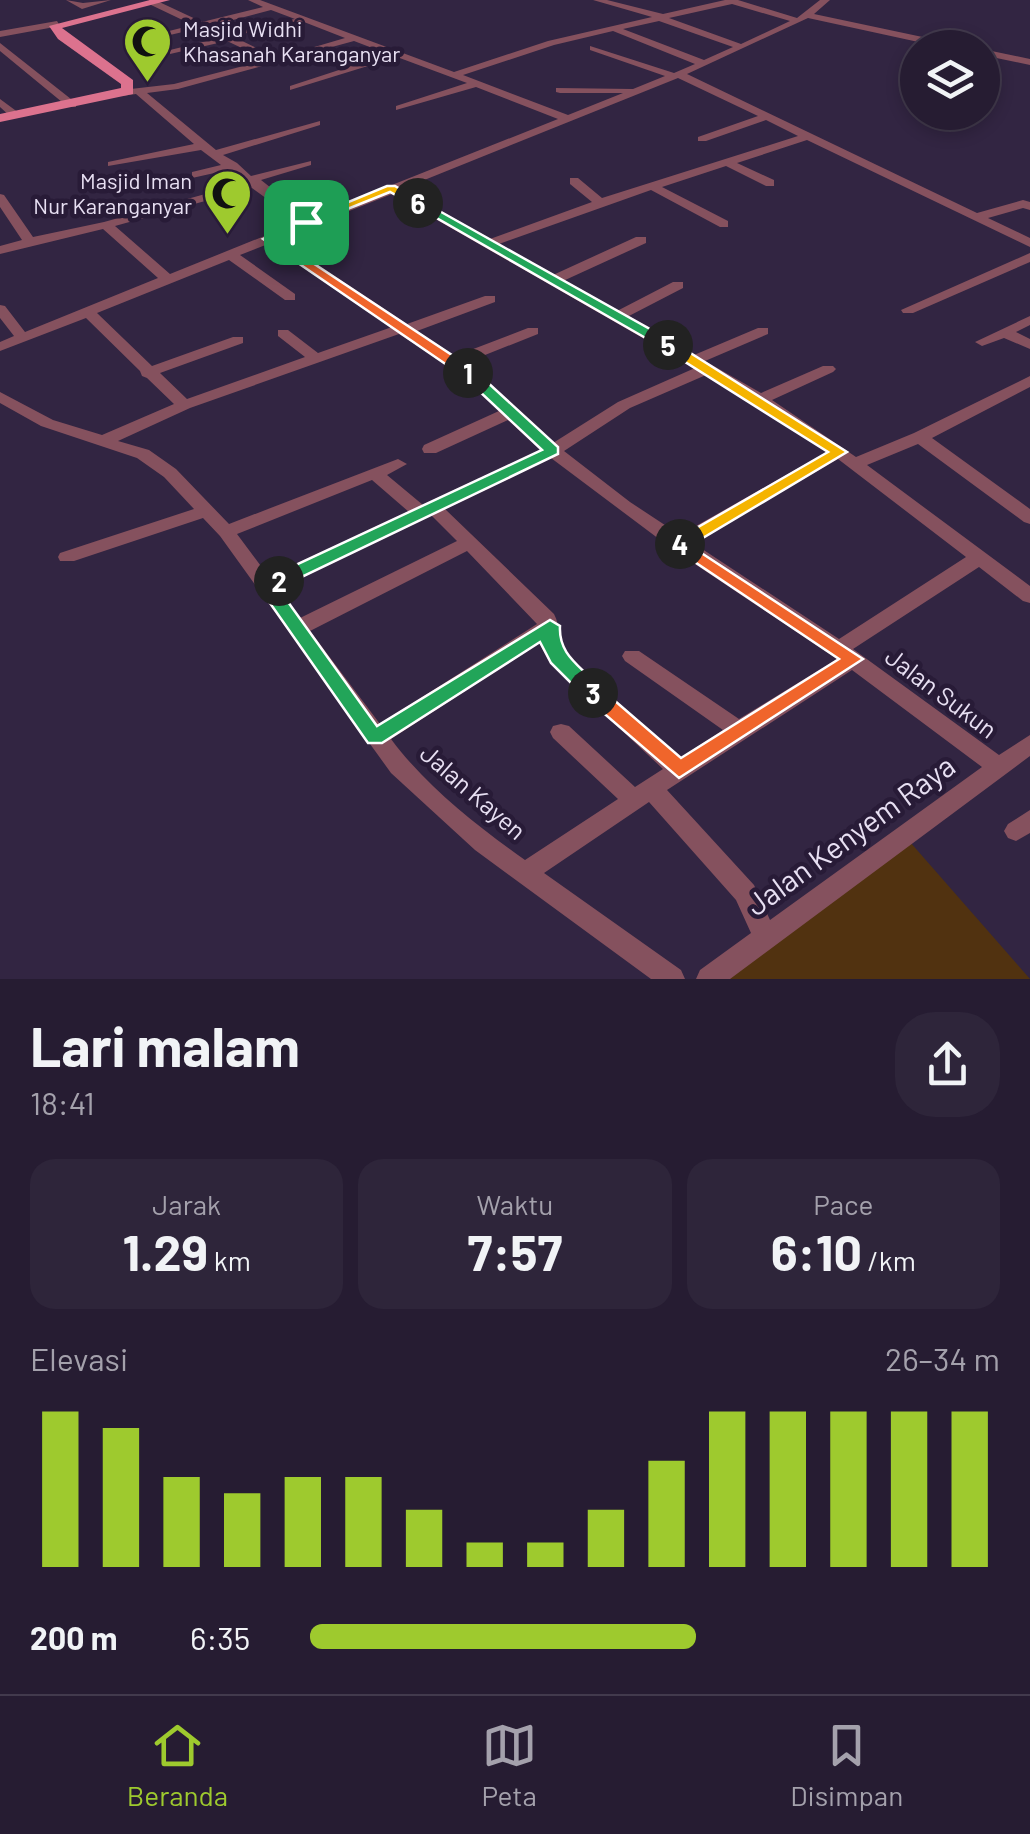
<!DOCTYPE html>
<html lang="id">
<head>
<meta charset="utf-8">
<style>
  body { margin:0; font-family:Barlow,sans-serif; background:#2e253a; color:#f1f3f6; height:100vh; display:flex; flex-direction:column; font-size:38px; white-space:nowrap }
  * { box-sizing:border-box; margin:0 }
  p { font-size:32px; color:#a4a1ac }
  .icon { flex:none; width:55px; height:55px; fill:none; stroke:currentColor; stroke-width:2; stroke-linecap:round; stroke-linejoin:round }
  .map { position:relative; height:979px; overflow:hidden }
  .panel { display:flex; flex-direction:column; background:#261c32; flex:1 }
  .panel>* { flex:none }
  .controls { position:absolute; left:900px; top:30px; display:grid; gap:20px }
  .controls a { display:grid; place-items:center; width:100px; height:100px; border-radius:50%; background:#261c32; box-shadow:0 5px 15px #0003,0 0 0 2px #423a4d; font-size:50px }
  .pin { position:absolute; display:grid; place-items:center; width:85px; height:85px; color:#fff; margin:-42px; border-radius:20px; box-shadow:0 5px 15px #0006 }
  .km { position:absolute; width:50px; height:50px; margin:-25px; border-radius:50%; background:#222; color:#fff; font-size:28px; line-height:50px; text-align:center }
  .round { display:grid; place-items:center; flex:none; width:105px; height:105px; border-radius:40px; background:#2e253a }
  .head { display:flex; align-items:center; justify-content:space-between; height:170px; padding:0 30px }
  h1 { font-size:55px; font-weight:700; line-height:75px }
  .figures { display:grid; grid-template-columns:repeat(3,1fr); gap:15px; height:170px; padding:10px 30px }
  .figures div { display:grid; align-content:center; border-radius:25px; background:#2e253a; text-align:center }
  .figures b { font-size:50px; font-weight:700 }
  .figures small { font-size:28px; font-weight:400 }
  .figures p { font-size:28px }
  .chart { height:280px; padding:20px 30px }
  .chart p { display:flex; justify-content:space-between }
  .chart svg { width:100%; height:180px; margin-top:10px; stroke:#9eca2e; stroke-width:6 }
  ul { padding:0 30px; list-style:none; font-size:32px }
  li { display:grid; grid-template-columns:160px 120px 1fr; align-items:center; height:75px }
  li i { height:25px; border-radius:12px; background:#9eca2e }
  .menu { display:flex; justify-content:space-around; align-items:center; height:140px; border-top:2px solid #423a4d; background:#261c32; font-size:28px; color:#a4a1ac }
  .menu a { display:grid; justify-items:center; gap:5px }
  .menu .on { color:#9eca2e }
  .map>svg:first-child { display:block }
</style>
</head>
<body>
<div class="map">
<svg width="1030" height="979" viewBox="0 0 1030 979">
  <rect width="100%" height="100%" fill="#322542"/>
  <!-- green -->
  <path fill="#513210" d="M 910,842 L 1030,979 L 719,979 Z"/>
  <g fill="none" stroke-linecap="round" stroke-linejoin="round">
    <!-- minor -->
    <path fill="#85515e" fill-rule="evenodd" d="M 66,0 L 83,3 L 111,0 L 82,9 Z
      M 149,0 L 155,0 L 202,22 L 263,7 L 248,0 L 260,0 L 454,72 L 548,41 L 652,17 L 593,0 L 607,0 L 663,14 L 725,0 L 738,0 L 797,18 L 820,0 L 830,0 L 814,14 L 965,46 L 946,48 L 808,18 L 687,74 L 977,213 L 1023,200 L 1030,202 L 1030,210 L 1023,208 L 988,218 L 1030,238 L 1030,247 L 807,140 L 737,163 L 774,180 L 774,186 L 766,186 L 726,166 L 662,187 L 728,221 L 728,227 L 720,227 L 651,190 L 499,244 L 553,275 L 636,237 L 646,237 L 646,243 L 563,281 L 617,311 L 673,282 L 683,282 L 683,288 L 627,317 L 694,355 L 758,328 L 768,328 L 768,334 L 705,361 L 761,393 L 823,366 L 833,366 L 836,369 L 833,372 L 772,400 L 856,457 L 914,433 L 1030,376 L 1030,387 L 932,438 L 1030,509 L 1030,524 L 1024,522 L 918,444 L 867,465 L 1030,586 L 1030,603 L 1023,601 L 979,567 L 853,649 L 999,755 L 1030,735 L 1030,756 L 730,979 L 696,979 L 700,970 L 751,933 L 736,900 L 649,802 L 544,873 L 681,970 L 685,979 L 651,979 L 475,850 L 391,773 L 220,536 L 203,518 L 74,561 L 60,561 L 58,557 L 60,553 L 194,509 L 164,477 L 137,458 L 41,426 L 0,403 L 0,392 L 53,420 L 102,435 L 174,404 L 147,378 L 142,376 L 140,371 L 86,318 L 0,351 L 0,342 L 14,336 L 0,318 L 0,305 L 5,306 L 25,332 L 158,278 L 103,229 L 0,254 L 0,246 L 22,240 L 0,207 L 0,194 L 4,195 L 33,237 L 104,222 L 245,183 L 228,170 L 192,178 L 192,172 L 221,165 L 201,150 L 108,166 L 108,162 L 194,144 L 136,94 L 122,96 L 117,93 L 122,90 L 174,84 L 267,60 L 227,41 L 170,54 L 170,50 L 219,38 L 200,28 L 157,38 L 157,34 L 193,25 L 149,4 ZM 732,4 L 790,21 L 741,44 L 669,18 ZM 271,10 L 295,19 L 222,32 L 210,26 ZM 659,21 L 733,47 L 704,60 L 623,29 ZM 304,22 L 345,38 L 277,58 L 232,36 ZM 613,31 L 695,64 L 674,73 L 590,46 L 590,50 L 665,76 L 633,89 L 556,88 L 556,92 L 560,93 L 623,93 L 568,115 L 463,75 L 554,45 ZM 354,41 L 388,54 L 290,86 L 290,90 L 397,57 L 467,83 L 396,106 L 396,110 L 476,87 L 558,119 L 309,218 L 261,180 L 311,165 L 311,161 L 251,176 L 237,163 L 223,155 L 320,125 L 320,121 L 216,150 L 147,93 L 178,89 ZM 678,78 L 758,116 L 698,137 L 698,141 L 706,141 L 766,120 L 798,136 L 602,198 L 578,178 L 570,178 L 570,184 L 592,202 L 490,239 L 402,189 ZM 252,188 L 299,222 L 170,274 L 115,226 ZM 392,194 L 695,368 L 618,402 L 553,443 L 465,363 L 538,334 L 538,328 L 528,328 L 455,356 L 417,331 L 495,302 L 495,296 L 485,296 L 407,324 L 279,239 ZM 268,244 L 392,327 L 318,353 L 288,330 L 278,330 L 278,336 L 305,357 L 187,399 L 160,373 L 243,343 L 243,337 L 233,337 L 152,366 L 97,313 L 229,260 L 285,300 L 295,300 L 295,294 L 240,255 ZM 399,334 L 462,374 L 499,411 L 424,445 L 422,449 L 424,453 L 436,453 L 508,420 L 541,450 L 423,505 L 387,475 L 407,464 L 398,459 L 229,524 L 176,469 L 149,450 L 118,441 L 190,408 ZM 706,375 L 754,402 L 827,452 L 680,535 L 630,502 L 564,451 L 630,408 ZM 551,458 L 671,548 L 837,659 L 739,719 L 639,651 L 625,651 L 622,656 L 625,661 L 723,730 L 680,758 L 565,654 C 557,639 561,627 554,614 L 445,509 ZM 838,459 L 966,557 L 839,639 L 693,543 ZM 372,480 L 409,512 L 269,577 L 237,534 ZM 431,515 L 457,541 L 300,618 L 278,589 ZM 467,551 L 537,624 L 380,724 L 310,631 ZM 539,643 L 551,664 L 663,769 L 635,787 L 569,726 L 561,724 L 553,726 L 550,732 L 553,738 L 618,799 L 525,860 C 477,826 426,786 391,739 ZM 852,670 L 982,767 L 770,920 L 754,885 L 667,790 Z
      M 57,21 L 60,26 L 0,37 L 0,31 Z
      M 0,43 L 76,103 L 76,107 L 68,107 L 0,51 Z
      M 982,49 L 1030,59 L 1030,65 L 982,55 Z
      M 0,99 L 19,113 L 19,117 L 11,117 L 0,107 Z
      M 181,175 L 187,179 L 185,182 L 167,187 L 161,183 Z
      M 1030,253 L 1030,262 L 913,313 L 903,313 L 901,310 Z
      M 1030,316 L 1030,325 L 1016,332 L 1030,339 L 1030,349 L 1004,338 L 982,346 L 975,342 Z
      M 1030,810 L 1030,833 L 1016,841 L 1008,838 L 1004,831 L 1008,824 Z"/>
    <!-- major -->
    <path fill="#dc728e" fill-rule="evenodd" d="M 150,0 L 170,0 L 62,28 L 133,80 L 133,94 L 0,122 L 0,114 L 121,88 L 121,84 L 58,39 L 49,26 Z"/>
  </g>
  <!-- split-1 -->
  <path fill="#f0652b" stroke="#fff" stroke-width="2.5" d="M 302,220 L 312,222 L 278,240 L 473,369 L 473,376 L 463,376 L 263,239 Z"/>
  <!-- split-2 -->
  <path fill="#22a559" stroke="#fff" stroke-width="2.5" d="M 463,369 L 473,369 L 558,447 L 558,454 L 285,585 L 272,585 L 272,576 L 542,450 L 463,376 Z"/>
  <!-- split-3 -->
  <path fill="#22a559" stroke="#fff" stroke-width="2.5" d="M 279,575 L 287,581 L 278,588 L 377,726 L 550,620 L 560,626 C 558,659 587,668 603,693 L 600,698 L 586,698 L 551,663 L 540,642 L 382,743 L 368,743 L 258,586 Z"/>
  <!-- split-4 -->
  <path fill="#f0652b" stroke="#fff" stroke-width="2.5" d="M 680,539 L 863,659 L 679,778 L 586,698 L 586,688 L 600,688 L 681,758 L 839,659 L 674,548 L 674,541 Z"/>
  <!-- split-5 -->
  <path fill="#f5b400" stroke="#fff" stroke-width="2.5" d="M 663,342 L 673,342 L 847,452 L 686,548 L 674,548 L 674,541 L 828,452 L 663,348 Z"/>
  <!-- split-6 -->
  <path fill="#22a559" stroke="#fff" stroke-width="2.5" d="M 418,199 L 673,342 L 675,345 L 663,348 L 414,205 Z"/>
  <!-- split-7 -->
  <path fill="#f5b400" stroke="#fff" stroke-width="2.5" d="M 387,186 L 395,186 L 423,203 L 414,205 L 390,192 L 310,224 L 300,222 Z"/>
  <!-- icons -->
  <defs>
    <symbol id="mosque-pin" viewBox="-11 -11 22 30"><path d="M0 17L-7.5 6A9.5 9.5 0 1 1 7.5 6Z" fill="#9eca2e" stroke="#281b37"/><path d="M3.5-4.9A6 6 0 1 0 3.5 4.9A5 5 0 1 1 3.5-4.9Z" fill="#111"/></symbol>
  </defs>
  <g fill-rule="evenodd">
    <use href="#mosque-pin" x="120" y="14" width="55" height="75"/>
    <use href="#mosque-pin" x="200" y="166" width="55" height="75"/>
  </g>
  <g text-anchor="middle" stroke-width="9" stroke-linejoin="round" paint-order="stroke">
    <!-- far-poi labels -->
    <g font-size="22" fill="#e8e0f3" stroke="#281b37" text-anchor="start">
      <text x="183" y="37">Masjid Widhi<tspan x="183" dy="25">Khasanah Karanganyar</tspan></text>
      <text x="192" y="189" text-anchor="end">Masjid Iman<tspan x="192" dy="25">Nur Karanganyar</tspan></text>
    </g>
    <!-- street labels -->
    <g font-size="25" fill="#e8e0f3" stroke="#281b37">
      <text transform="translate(941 693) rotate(37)" y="9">Jalan Sukun</text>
      <text transform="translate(473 792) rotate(41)" y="9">Jalan Kayen</text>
    </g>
    <!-- near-street labels -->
    <g font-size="30" fill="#e8e0f3" stroke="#281b37">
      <text transform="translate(851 836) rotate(-36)" y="10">Jalan Kenyem Raya</text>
    </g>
  </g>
</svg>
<div class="controls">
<a><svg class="icon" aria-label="layers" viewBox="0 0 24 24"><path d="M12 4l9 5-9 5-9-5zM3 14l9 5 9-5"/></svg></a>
</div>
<div class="pin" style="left:306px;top:222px;background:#1e9e55"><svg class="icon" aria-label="arrive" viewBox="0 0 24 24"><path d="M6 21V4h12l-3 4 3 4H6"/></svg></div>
<b class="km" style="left:468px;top:373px">1</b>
<b class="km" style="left:279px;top:581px">2</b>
<b class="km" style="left:593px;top:693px">3</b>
<b class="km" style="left:680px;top:544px">4</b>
<b class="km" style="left:668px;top:345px">5</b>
<b class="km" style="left:418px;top:203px">6</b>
</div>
<section class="panel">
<div class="head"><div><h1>Lari malam</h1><p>18:41</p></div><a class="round"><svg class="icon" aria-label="share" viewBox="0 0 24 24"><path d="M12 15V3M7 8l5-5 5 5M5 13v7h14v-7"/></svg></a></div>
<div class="figures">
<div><p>Jarak</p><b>1.29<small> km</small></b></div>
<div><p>Waktu</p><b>7:57</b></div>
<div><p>Pace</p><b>6:10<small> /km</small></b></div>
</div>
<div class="chart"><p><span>Elevasi</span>26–34 m</p>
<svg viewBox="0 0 160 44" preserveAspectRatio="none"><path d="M5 44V6M15 44V10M25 44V22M35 44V26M45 44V22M55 44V22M65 44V30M75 44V38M85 44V38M95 44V30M105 44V18M115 44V6M125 44V6M135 44V6M145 44V6M155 44V6"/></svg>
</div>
<ul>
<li><b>200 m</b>6:35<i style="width:56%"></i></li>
</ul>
</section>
<nav class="menu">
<a class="on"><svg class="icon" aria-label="home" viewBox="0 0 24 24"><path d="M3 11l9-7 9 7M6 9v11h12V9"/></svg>Beranda</a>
<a><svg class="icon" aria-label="map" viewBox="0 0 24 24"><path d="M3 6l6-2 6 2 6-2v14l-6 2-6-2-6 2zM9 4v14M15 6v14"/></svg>Peta</a>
<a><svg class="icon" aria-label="saved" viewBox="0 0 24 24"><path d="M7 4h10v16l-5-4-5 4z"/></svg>Disimpan</a>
</nav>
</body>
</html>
